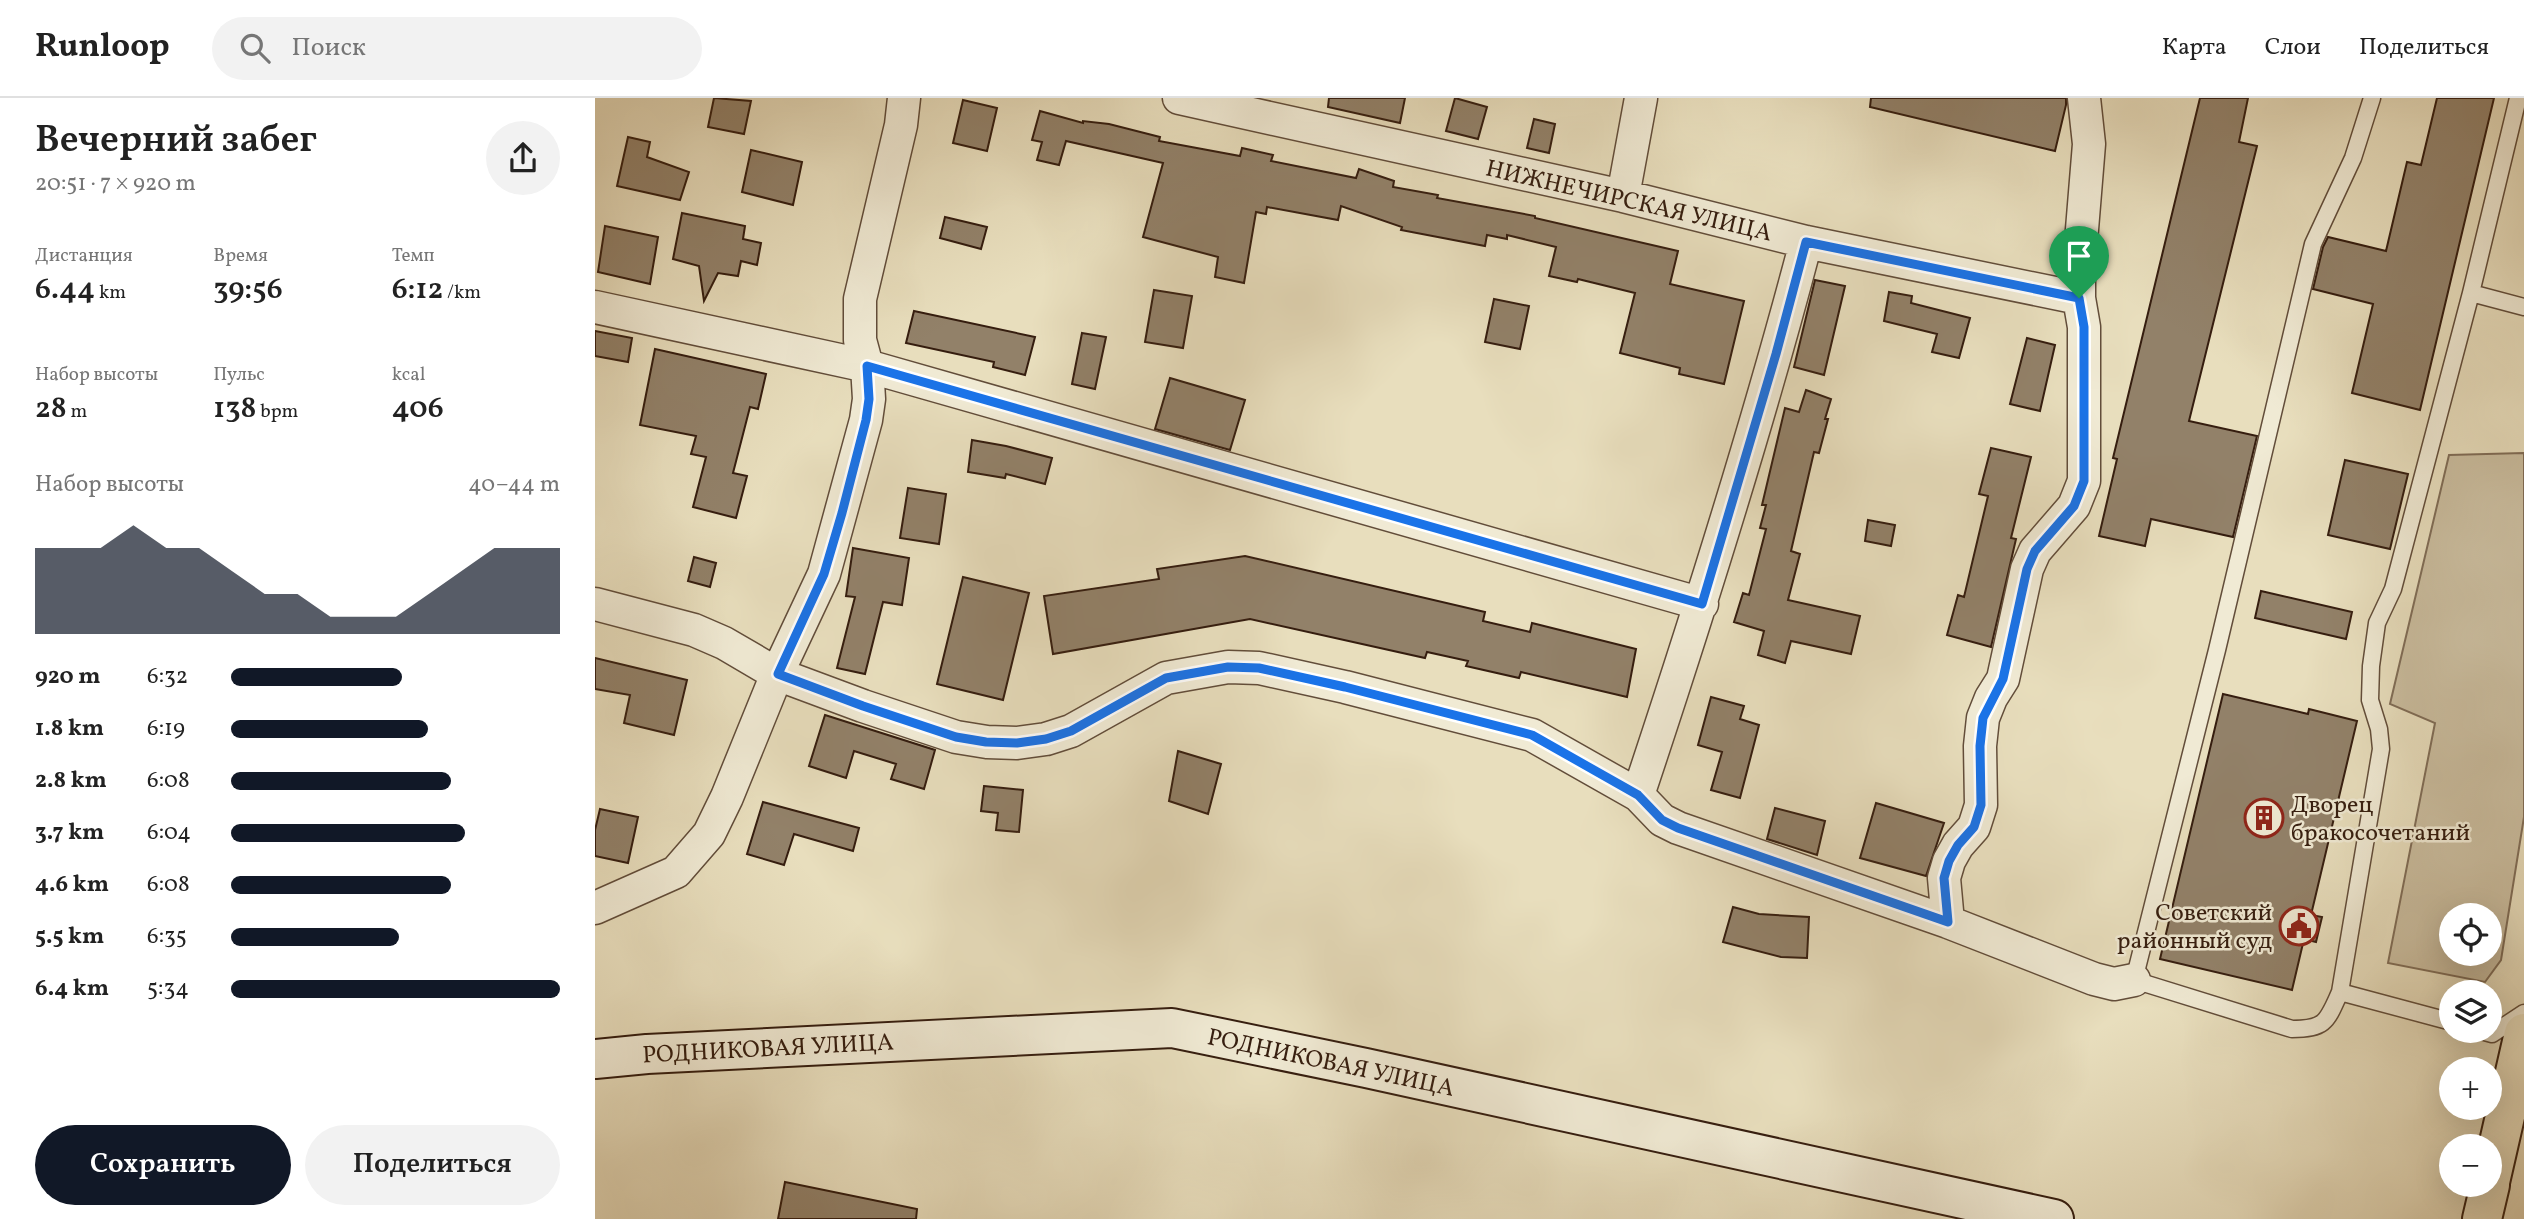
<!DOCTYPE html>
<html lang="ru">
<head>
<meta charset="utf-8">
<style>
  body { margin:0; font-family:Vollkorn,serif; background:#f2f2f2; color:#222; height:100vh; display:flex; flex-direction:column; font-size:26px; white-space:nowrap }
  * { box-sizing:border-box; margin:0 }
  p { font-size:23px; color:#767676 }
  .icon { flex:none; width:38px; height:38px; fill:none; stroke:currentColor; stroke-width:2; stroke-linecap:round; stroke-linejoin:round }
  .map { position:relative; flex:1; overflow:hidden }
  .drawer { display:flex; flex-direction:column; background:#fff; width:595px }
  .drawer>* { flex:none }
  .fabs { position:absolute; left:1844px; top:805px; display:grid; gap:14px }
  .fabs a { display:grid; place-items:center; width:63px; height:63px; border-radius:50%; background:#fff; box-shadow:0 7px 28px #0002; font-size:35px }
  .pin { position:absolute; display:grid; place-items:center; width:60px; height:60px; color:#fff; margin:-72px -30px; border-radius:50% 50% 50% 0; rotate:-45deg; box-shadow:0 0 7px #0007 }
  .pin .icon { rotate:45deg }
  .round { display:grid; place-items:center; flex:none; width:74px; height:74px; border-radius:37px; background:#f2f2f2 }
  .overview { display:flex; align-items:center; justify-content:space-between; height:119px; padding:0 35px }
  h1 { font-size:38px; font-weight:600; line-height:52px }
  .stats { display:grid; grid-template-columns:repeat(3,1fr); gap:10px; height:119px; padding:7px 35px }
  .stats div { display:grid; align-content:center }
  .stats b { font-size:30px; font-weight:600 }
  .stats small { font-size:19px; font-weight:400 }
  .stats p { font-size:19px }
  .chart { height:196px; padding:14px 35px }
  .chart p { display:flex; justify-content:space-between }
  .chart svg { width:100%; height:126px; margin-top:7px; fill:#111827; opacity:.7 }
  .action { display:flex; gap:14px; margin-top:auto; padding:14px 35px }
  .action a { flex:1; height:80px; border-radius:42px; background:#111827; color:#fff; font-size:28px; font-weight:600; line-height:80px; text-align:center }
  .action a+a { background:#f2f2f2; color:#222 }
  ul { padding:0 35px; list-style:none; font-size:23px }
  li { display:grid; grid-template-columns:112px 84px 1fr; align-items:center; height:52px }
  li i { height:18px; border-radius:9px; background:#111827 }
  header { display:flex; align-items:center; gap:42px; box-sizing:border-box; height:98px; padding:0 35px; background:#fff; border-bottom:2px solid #e0e0e0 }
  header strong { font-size:33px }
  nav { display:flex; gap:38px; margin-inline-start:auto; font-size:24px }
  .search { width:490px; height:63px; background:#f2f2f2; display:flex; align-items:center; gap:18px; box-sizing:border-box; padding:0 24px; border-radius:38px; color:#767676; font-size:26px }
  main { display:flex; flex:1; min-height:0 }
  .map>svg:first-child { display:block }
</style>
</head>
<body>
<header>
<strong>Runloop</strong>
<div class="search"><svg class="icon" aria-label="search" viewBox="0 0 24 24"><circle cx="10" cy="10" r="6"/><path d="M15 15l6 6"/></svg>Поиск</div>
<nav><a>Карта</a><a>Слои</a><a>Поделиться</a></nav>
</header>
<main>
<section class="drawer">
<div class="overview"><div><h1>Вечерний забег</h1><p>20:51 · 7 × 920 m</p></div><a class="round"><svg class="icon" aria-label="share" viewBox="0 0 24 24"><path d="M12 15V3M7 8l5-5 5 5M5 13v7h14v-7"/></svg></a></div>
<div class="stats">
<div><p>Дистанция</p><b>6.44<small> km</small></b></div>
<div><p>Время</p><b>39:56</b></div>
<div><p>Темп</p><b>6:12<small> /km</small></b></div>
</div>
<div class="stats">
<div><p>Набор высоты</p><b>28<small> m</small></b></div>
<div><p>Пульс</p><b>138<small> bpm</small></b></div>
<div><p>kcal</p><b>406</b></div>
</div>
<div class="chart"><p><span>Набор высоты</span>40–44 m</p>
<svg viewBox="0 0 160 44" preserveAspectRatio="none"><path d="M0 44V14L10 14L20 14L30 6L40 14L50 14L60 22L70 30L80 30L90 38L100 38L110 38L120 30L130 22L140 14L150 14L160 14V44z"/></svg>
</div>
<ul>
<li><b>920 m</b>6:32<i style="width:52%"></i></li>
<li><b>1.8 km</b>6:19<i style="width:60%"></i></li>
<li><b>2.8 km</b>6:08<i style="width:67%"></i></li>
<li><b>3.7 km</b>6:04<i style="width:71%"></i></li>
<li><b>4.6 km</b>6:08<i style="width:67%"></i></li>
<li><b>5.5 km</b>6:35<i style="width:51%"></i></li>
<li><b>6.4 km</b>5:34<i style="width:100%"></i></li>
</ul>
<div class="action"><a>Сохранить</a><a>Поделиться</a></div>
</section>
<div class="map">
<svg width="1929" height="1121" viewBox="0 0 1929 1121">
  <rect width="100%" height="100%" fill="#e8debd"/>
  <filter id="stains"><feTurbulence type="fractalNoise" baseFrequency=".00286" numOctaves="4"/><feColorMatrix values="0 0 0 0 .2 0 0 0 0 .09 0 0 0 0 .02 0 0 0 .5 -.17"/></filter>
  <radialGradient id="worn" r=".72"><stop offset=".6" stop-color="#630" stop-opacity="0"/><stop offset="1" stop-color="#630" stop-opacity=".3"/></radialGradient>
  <!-- park -->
  <path fill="#cabd9f" stroke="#806d57" stroke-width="2" fill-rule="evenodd" d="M 1929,355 L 1929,719 L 1906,862 L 1890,884 L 1793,865 L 1840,625 L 1795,606 L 1854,357 ZM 1857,817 L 1895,817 L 1895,856 L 1857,856 Z"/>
  <!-- building -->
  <path fill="#928169" stroke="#351d0f" stroke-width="2" d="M 119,0 L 156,3 L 149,36 L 113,29 Z
    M 734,0 L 810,0 L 805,25 L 733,9 Z
    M 860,0 L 892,9 L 883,41 L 851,33 Z
    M 1276,0 L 1471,0 L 1471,7 L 1460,53 L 1275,9 Z
    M 1605,0 L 1653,0 L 1644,44 L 1662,48 L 1594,323 L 1662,338 L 1638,439 L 1556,421 L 1550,448 L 1504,438 L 1522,361 L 1518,360 Z
    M 1842,0 L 1899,0 L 1825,312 L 1757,295 L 1778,206 L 1718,191 L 1728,149 L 1733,139 L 1791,153 L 1812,64 L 1826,67 Z
    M 368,2 L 402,10 L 392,53 L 358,45 Z
    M 445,13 L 488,25 L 488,23 L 514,26 L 565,39 L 564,43 L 645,58 L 647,50 L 678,57 L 676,63 L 761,80 L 764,71 L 799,83 L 798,89 L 843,97 L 842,100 L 940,118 L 940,120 L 1083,153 L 1075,186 L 1149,203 L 1129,286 L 1084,276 L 1085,270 L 1025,255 L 1040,195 L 983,181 L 982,184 L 954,178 L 961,149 L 912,137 L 912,141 L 892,137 L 890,148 L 806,132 L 807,129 L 746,108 L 743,122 L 672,109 L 671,116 L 661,114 L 649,185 L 620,179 L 623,159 L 548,139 L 568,65 L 471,43 L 464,67 L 442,62 L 447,44 L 437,42 Z
    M 939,21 L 960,26 L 954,55 L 932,50 Z
    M 33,39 L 55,44 L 52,59 L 94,74 L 85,102 L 22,88 Z
    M 156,52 L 207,64 L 198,107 L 147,94 Z
    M 87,115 L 150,128 L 148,141 L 166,145 L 162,167 L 146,163 L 143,178 L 123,175 L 109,203 L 104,168 L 78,161 Z
    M 350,119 L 392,129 L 386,151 L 345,140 Z
    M 10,128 L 63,139 L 55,186 L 3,174 Z
    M 1220,182 L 1250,188 L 1229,277 L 1199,269 Z
    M 559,192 L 597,198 L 588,250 L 550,244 Z
    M 1294,194 L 1317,198 L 1316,205 L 1375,220 L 1364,260 L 1337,254 L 1342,236 L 1289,223 Z
    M 899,201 L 934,208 L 925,251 L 890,244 Z
    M 319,213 L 440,239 L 430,277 L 398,269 L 399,264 L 311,245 Z
    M 0,233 L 37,240 L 33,264 L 0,258 Z
    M 487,235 L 511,239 L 500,291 L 477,286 Z
    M 1432,240 L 1460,247 L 1445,313 L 1415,306 Z
    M 60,251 L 171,276 L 163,311 L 155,309 L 138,375 L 152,378 L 141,420 L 98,409 L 111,359 L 96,356 L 101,338 L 45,327 Z
    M 575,280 L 650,302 L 635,352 L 560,331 Z
    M 1211,292 L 1236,301 L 1230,321 L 1233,321 L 1224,355 L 1219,354 L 1196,453 L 1205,456 L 1193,502 L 1265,518 L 1256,556 L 1196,543 L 1190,565 L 1163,557 L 1169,533 L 1139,524 L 1148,495 L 1154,497 L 1171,431 L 1165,430 L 1171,407 L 1167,407 L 1190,310 L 1204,314 Z
    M 377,342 L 411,348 L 457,360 L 450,386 L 411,376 L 410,380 L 373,374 Z
    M 1396,350 L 1436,359 L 1416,440 L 1421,441 L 1396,549 L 1352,537 L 1363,497 L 1369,499 L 1393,398 L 1384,396 Z
    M 1750,362 L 1813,376 L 1795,451 L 1733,437 Z
    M 313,390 L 351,396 L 344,446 L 305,440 Z
    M 1273,422 L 1300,427 L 1296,448 L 1270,443 Z
    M 258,450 L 314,460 L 307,507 L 288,504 L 270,576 L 242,570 L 260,499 L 251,498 Z
    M 650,458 L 890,514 L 888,523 L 935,534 L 937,525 L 1041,551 L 1032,599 L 926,574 L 924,580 L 871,568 L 873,563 L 832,554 L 830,560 L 655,521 L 458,556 L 449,498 L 564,481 L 562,471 Z
    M 99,459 L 121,465 L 115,489 L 93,483 Z
    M 368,479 L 434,495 L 408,602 L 342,586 Z
    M 1666,493 L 1757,514 L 1751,541 L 1660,520 Z
    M 0,560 L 92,582 L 79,637 L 29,625 L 35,597 L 0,591 Z
    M 1628,596 L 1713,616 L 1714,611 L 1762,623 L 1716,817 L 1727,819 L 1721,844 L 1709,841 L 1697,892 L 1565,861 Z
    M 1116,599 L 1149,608 L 1145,621 L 1164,627 L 1145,700 L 1116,692 L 1127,654 L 1103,647 Z
    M 230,617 L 340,652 L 329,691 L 296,681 L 301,666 L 259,653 L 251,680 L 214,668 Z
    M 583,653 L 626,666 L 613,716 L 574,703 Z
    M 389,688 L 428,692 L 424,734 L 401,732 L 403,715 L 386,713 Z
    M 168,704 L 264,730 L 258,753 L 199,736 L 189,767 L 152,756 Z
    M 1281,705 L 1349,725 L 1331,778 L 1265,760 Z
    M 1180,710 L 1230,723 L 1222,757 L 1172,741 Z
    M 5,711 L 43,719 L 33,765 L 0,758 L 0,732 Z
    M 1138,809 L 1164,816 L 1214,819 L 1212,860 L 1186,859 L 1128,844 Z
    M 190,1084 L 322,1111 L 321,1121 L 183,1121 Z"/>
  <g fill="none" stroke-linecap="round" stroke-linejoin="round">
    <defs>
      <path id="service" d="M 1777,0 L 1758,60 L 1718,146 L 1622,552 L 1539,882 L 1697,931 C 1731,931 1732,923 1745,894 L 1786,651 L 1784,631 L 1775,602 L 1776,568 L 1782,525 L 1798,491 L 1876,195 L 1923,0
        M 1876,195 L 1929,209
        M 1745,894 L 1857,924
        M 1886,933 L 1897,936 L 1929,915"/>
      <path id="minor" d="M 584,0 L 1028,98 L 1211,144 L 1484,200
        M 1028,98 L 1046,0
        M 0,209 L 272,268 L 1107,506
        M 0,506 L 99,532 L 129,545 L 182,576 L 268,608 L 361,639 L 392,644 L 422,645 L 451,641 L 476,633 L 571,580 L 633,569 L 664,570 L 750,589 L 937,637 L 1043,697 L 1067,722 L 1083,730 L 1353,824 L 1499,881 L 1519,886 L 1539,882
        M 1043,697 C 1104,514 1162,331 1211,144
        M 0,810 L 81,774 L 114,736 L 132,699 L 182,576 L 229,476 L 271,322 L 274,301 L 272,268 L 265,242 L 265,201 L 306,27 L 309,0
        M 1353,824 L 1349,780 L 1354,763 L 1363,747 L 1379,729 L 1386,707 L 1385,648 L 1388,620 L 1396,600 L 1408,581 L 1432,471 L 1440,453 L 1479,408 L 1489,383 L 1489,229 L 1484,200 L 1484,168 L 1494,46 L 1489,0"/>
      <path id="secondary" d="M 0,961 L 52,956 L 577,930 L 771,970 L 1459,1121"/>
      <path id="trunk" d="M 1895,1084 L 1929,935
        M 1887,1121 L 1895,1087"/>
    </defs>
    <!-- service casing -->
    <use href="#service" stroke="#624d3a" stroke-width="19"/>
    <!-- minor casing -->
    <use href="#minor" stroke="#624d3a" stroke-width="35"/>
    <!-- secondary casing -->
    <use href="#secondary" stroke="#351d0f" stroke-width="42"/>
    <!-- trunk casing -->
    <use href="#trunk" stroke="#351d0f" stroke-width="42"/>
    <!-- service -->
    <use href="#service" stroke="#f0ead4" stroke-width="16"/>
    <!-- minor -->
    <use href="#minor" stroke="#f0ead4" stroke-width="32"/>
    <!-- secondary -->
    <use href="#secondary" stroke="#f0ead4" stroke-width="38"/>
    <!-- trunk -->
    <use href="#trunk" stroke="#e8debd" stroke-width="38"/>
  </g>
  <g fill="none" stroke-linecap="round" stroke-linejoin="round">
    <defs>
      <path id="route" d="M 1211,144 L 1484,200 L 1489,229 L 1489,383 L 1479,408 L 1440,453 L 1432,471 L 1408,581 L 1388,620 L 1385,648 L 1386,707 L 1379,729 L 1363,747 L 1354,763 L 1349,780 L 1353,824 L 1083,730 L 1067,722 L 1043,697 L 937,637 L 750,589 L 664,570 L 633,569 L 571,580 L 476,633 L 451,641 L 422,645 L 391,644 L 361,639 L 268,608 L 183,576 L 229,476 L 247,415 L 271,322 L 274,301 L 272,268 L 1107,506 L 1181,256 Z"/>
    </defs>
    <!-- route casing -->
    <use href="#route" stroke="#fff" stroke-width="14"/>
    <!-- route -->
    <use href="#route" stroke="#1a73e8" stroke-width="9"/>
  </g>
  <!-- icons -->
  <defs>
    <symbol id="building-ring" viewBox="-11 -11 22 22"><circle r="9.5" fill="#f0ead4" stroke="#8f2418" stroke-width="1.5"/><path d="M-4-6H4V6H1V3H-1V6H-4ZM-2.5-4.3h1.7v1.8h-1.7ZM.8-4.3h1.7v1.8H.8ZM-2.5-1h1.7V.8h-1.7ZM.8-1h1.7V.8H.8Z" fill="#8f2418"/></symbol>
    <symbol id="civic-ring" viewBox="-11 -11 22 22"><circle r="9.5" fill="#f0ead4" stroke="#8f2418" stroke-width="1.5"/><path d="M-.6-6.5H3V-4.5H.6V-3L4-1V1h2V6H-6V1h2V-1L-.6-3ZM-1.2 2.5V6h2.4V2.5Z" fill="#8f2418"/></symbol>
  </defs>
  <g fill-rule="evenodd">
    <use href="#building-ring" x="1647" y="698" width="44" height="44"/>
    <use href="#civic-ring" x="1682" y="806" width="44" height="44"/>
  </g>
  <g text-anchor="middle" stroke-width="5" stroke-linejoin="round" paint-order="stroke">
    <!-- street labels -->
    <g font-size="24" fill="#351d0f" stroke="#f0ead4">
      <text transform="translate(1034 102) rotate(13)" y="8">НИЖНЕЧИРСКАЯ УЛИЦА</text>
      <text transform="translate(173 950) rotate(-3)" y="8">РОДНИКОВАЯ УЛИЦА</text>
      <text transform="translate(736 964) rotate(12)" y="8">РОДНИКОВАЯ УЛИЦА</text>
    </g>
    <!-- poi labels -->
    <g font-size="24" fill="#351d0f" stroke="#f0ead4" text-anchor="start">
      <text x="1696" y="714">Дворец<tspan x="1696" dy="28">бракосочетаний</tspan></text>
      <text x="1677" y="822" text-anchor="end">Советский<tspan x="1677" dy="28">районный суд</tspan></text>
    </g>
  </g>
  <rect width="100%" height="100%" filter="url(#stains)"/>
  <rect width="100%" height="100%" fill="url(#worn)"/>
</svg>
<div class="fabs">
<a><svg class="icon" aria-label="locate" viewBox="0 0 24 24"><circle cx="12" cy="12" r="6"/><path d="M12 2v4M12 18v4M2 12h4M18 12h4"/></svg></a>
<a><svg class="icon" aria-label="layers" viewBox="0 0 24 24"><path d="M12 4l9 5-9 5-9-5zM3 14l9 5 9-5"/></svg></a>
<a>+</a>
<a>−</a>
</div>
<div class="pin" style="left:1484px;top:200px;background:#1e9e55"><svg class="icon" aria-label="arrive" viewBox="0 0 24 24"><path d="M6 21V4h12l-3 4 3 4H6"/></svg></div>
</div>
</main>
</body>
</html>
